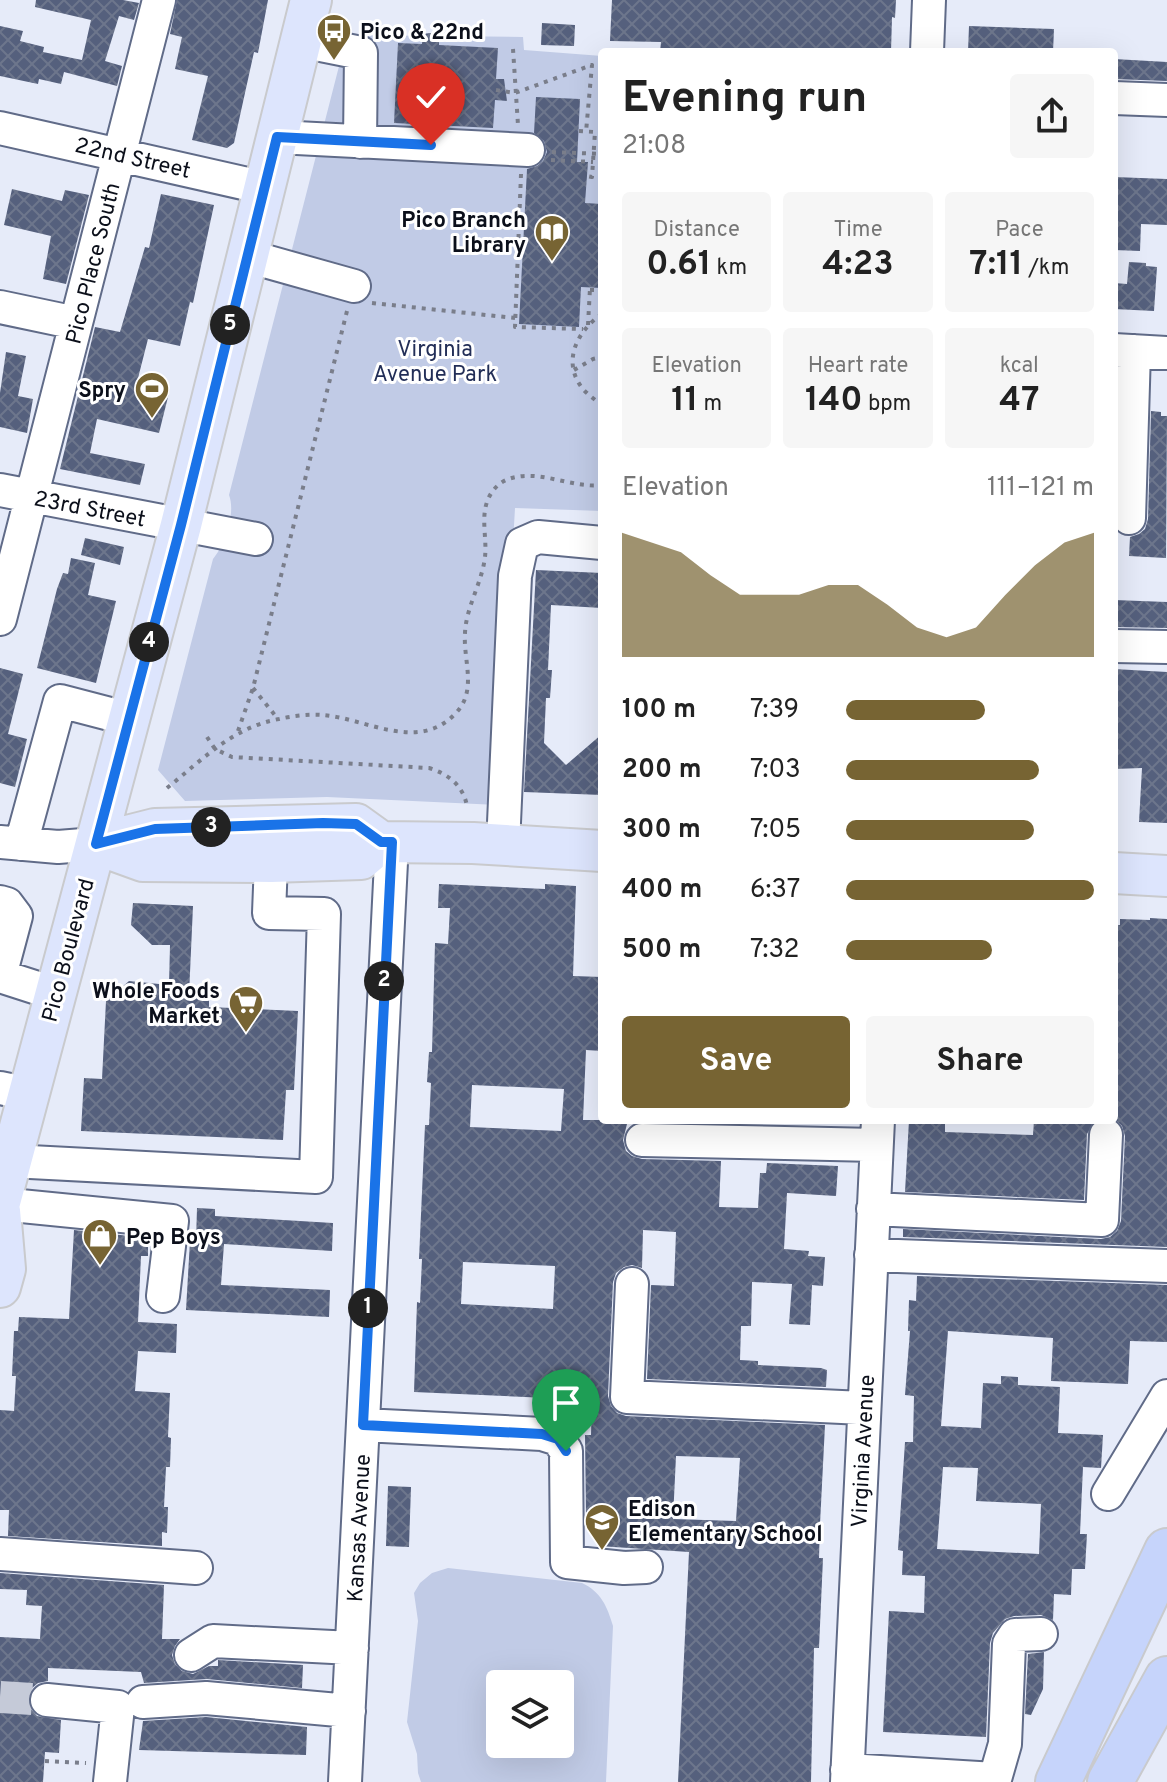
<!DOCTYPE html>
<html lang="en">
<head>
<meta charset="utf-8">
<style>
  body { margin:0; font-family:Overpass,sans-serif; background:#f6f6f6; color:#222; height:100vh; display:flex; flex-direction:column; font-size:30px; white-space:nowrap }
  * { box-sizing:border-box; margin:0 }
  p { font-size:26px; color:#767676 }
  .icon { flex:none; width:44px; height:44px; fill:none; stroke:currentColor; stroke-width:2; stroke-linecap:round; stroke-linejoin:round }
  .map { position:relative; flex:1; overflow:hidden }
  .drawer { position:absolute; left:598px; top:48px; width:520px; height:1076px; display:flex; flex-direction:column; background:#fff; border-radius:8px; box-shadow:0 8px 32px #0002 }
  .drawer>* { flex:none }
  .buttons { position:absolute; left:486px; top:1670px; display:grid; gap:16px }
  .buttons a { display:grid; place-items:center; width:88px; height:88px; border-radius:8px; background:#fff; box-shadow:0 8px 32px #0002; font-size:40px }
  .pin { position:absolute; display:grid; place-items:center; width:68px; height:68px; color:#fff; margin:-82px -34px; border-radius:50% 50% 50% 0; rotate:-45deg; box-shadow:0 0 8px #0007 }
  .pin .icon { rotate:45deg }
  .km { position:absolute; width:40px; height:40px; margin:-20px; border-radius:50%; background:#222; color:#fff; font-size:22px; line-height:40px; text-align:center }
  .round { display:grid; place-items:center; flex:none; width:84px; height:84px; border-radius:8px; background:#f6f6f6 }
  .head { display:flex; align-items:center; justify-content:space-between; height:136px; padding:0 24px }
  h1 { font-size:44px; font-weight:700; line-height:60px }
  .stats { display:grid; grid-template-columns:repeat(3,1fr); gap:12px; height:136px; padding:8px 24px }
  .stats div { display:grid; align-content:center; border-radius:8px; background:#f6f6f6; text-align:center }
  .stats b { font-size:34px; font-weight:700 }
  .stats small { font-size:22px; font-weight:400 }
  .stats p { font-size:22px }
  .chart { height:224px; padding:16px 24px }
  .chart p { display:flex; justify-content:space-between }
  .chart svg { width:100%; height:144px; margin-top:8px; fill:#776433; opacity:.7 }
  .primary-button { display:flex; gap:16px; margin-top:auto; padding:16px 24px }
  .primary-button a { flex:1; height:92px; border-radius:8px; background:#776433; color:#fff; font-size:32px; font-weight:700; line-height:92px; text-align:center }
  .primary-button a+a { background:#f6f6f6; color:#222 }
  ul { padding:0 24px; list-style:none; font-size:26px }
  li { display:grid; grid-template-columns:128px 96px 1fr; align-items:center; height:60px }
  li i { height:20px; border-radius:10px; background:#776433 }
  .map>svg:first-child { display:block }
</style>
</head>
<body>
<div class="map">
<svg width="1167" height="1782" viewBox="0 0 1167 1782">
  <defs>
    <pattern id="building-cross-hatch" width="8" height="8" patternUnits="userSpaceOnUse" patternTransform="scale(2)"><rect width="8" height="8" fill="#55607d"/><path d="M0 0l8 8M0 8l8-8" fill="none" stroke="#6d768c"/></pattern>
  </defs>
  <rect width="100%" height="100%" fill="#e6ebf9"/>
  <!-- green -->
  <path fill="#c1cbe6" fill-rule="evenodd" d="M 347,35 L 523,37 L 524,50 L 602,56 L 602,511 L 515,508 L 498,805 L 327,797 L 185,801 L 158,770 L 213,559 C 225,545 236,513 229,495 Z
    M 448,1568 L 582,1583 C 601,1592 607,1606 613,1626 L 606,1782 L 421,1782 L 418,1773 L 417,1754 L 407,1722 L 418,1621 L 414,1593 L 420,1583 L 432,1573 ZM 500,1684 L 560,1684 L 560,1744 L 500,1744 Z"/>
  <!-- building -->
  <path fill="url(#building-cross-hatch)" fill-rule="evenodd" d="M 36,0 L 123,0 L 139,3 L 134,20 L 119,16 L 105,61 L 122,66 L 117,86 L 64,72 L 61,84 L 39,79 L 38,84 L 0,76 L 0,26 L 23,31 L 20,41 L 44,47 L 43,52 L 82,60 L 91,20 L 35,7 Z
    M 177,0 L 268,0 L 258,53 L 254,52 L 234,143 L 227,148 L 192,140 L 208,76 L 175,69 L 182,37 L 170,34 Z
    M 612,0 L 896,0 L 895,18 L 892,17 L 891,52 L 660,52 L 661,42 L 610,41 Z
    M 542,23 L 575,25 L 574,46 L 541,45 Z
    M 969,26 L 1054,29 L 1053,52 L 968,52 Z
    M 439,32 L 439,45 L 498,48 L 496,79 L 504,79 L 507,101 L 495,100 L 493,128 L 394,123 L 398,43 L 422,44 L 422,34 Z
    M 1114,59 L 1167,62 L 1167,81 L 1114,79 Z
    M 536,97 L 580,99 L 577,162 L 588,162 L 585,203 L 602,204 L 602,288 L 581,287 L 579,327 L 519,324 L 527,169 L 537,166 L 543,161 L 547,152 L 544,141 L 534,133 Z
    M 1114,177 L 1167,179 L 1167,225 L 1141,224 L 1140,251 L 1114,250 Z
    M 12,189 L 62,201 L 65,190 L 89,195 L 66,284 L 43,279 L 51,236 L 4,225 Z
    M 161,194 L 214,205 L 193,303 L 190,302 L 180,346 L 148,339 L 137,382 L 170,389 L 159,433 L 97,419 L 90,453 L 145,464 L 140,485 L 60,469 L 95,327 L 120,332 L 145,247 L 149,248 Z
    M 1129,262 L 1146,263 L 1146,266 L 1157,267 L 1154,311 L 1114,309 L 1114,283 L 1127,284 Z
    M 6,352 L 26,356 L 18,396 L 33,399 L 27,433 L 0,427 L 0,393 Z
    M 1151,411 L 1161,412 L 1161,416 L 1167,416 L 1166,558 L 1129,556 L 1130,537 L 1139,534 L 1145,529 L 1148,519 Z
    M 85,538 L 124,547 L 120,565 L 81,555 Z
    M 71,558 L 95,563 L 88,595 L 116,601 L 96,683 L 37,668 L 57,589 L 63,573 L 68,574 Z
    M 536,570 L 602,573 L 602,608 L 551,605 L 548,670 L 552,670 L 550,698 L 546,698 L 544,743 L 566,765 L 602,734 L 602,795 L 524,792 Z
    M 1114,600 L 1167,602 L 1167,628 L 1114,627 Z
    M 0,668 L 23,674 L 8,734 L 27,739 L 15,787 L 0,783 Z
    M 1114,669 L 1167,672 L 1167,823 L 1139,822 L 1142,768 L 1114,769 Z
    M 439,884 L 545,889 L 545,884 L 576,886 L 573,976 L 602,977 L 602,1051 L 586,1050 L 583,1120 L 628,1120 L 623,1140 L 626,1151 L 632,1156 L 642,1159 L 721,1161 L 719,1207 L 758,1208 L 760,1173 L 766,1173 L 767,1163 L 838,1166 L 836,1196 L 787,1193 L 784,1249 L 809,1251 L 808,1256 L 825,1257 L 823,1286 L 812,1285 L 810,1325 L 789,1324 L 792,1284 L 752,1282 L 751,1326 L 741,1326 L 740,1360 L 758,1361 L 758,1365 L 821,1368 L 827,1370 L 826,1387 L 647,1379 L 651,1285 L 674,1286 L 676,1232 L 643,1230 L 642,1268 L 632,1265 L 624,1267 L 616,1273 L 613,1282 L 608,1396 L 611,1406 L 617,1413 L 626,1416 L 825,1425 L 820,1524 L 819,1558 L 823,1558 L 819,1648 L 814,1648 L 811,1782 L 678,1782 L 689,1552 L 599,1546 L 600,1517 L 586,1516 L 585,1435 L 591,1435 L 592,1400 L 414,1392 L 417,1302 L 420,1303 L 422,1259 L 419,1259 L 425,1125 L 429,1125 L 431,1083 L 427,1082 L 429,1052 L 432,1052 L 435,943 L 448,944 L 450,908 L 438,908 ZM 472,1085 L 564,1089 L 561,1131 L 470,1127 ZM 463,1262 L 555,1266 L 553,1309 L 461,1304 ZM 676,1456 L 740,1458 L 736,1521 L 673,1519 Z
    M 133,903 L 193,906 L 189,995 L 209,995 L 209,1007 L 298,1011 L 294,1090 L 286,1090 L 283,1140 L 81,1131 L 84,1078 L 102,1079 L 106,1001 L 129,981 L 169,985 L 170,945 L 152,945 L 131,925 Z
    M 1150,918 L 1167,919 L 1167,1247 L 903,1237 L 903,1229 L 1101,1239 L 1110,1237 L 1117,1231 L 1121,1221 L 1125,1136 L 1122,1126 L 1114,1118 L 1114,925 L 1120,925 L 1120,919 L 1150,920 Z
    M 909,1120 L 945,1120 L 945,1132 L 1033,1135 L 1034,1120 L 1095,1120 L 1087,1134 L 1084,1200 L 905,1192 Z
    M 197,1208 L 215,1209 L 215,1216 L 333,1223 L 332,1251 L 224,1244 L 221,1285 L 330,1290 L 329,1317 L 186,1310 L 190,1241 L 196,1241 Z
    M 74,1230 L 148,1238 L 148,1256 L 141,1256 L 138,1322 L 177,1324 L 176,1353 L 138,1351 L 135,1391 L 170,1393 L 168,1437 L 171,1438 L 170,1467 L 166,1467 L 164,1507 L 168,1507 L 167,1533 L 162,1532 L 162,1546 L 8,1536 L 9,1510 L 0,1510 L 0,1410 L 14,1411 L 16,1376 L 12,1376 L 14,1331 L 18,1331 L 19,1317 L 69,1319 Z
    M 917,1276 L 1167,1285 L 1167,1342 L 1130,1341 L 1128,1384 L 1051,1381 L 1053,1338 L 948,1331 L 941,1426 L 981,1428 L 983,1383 L 1001,1384 L 1001,1376 L 1018,1377 L 1018,1385 L 1060,1387 L 1058,1433 L 1103,1435 L 1101,1468 L 1083,1467 L 1080,1534 L 1087,1534 L 1085,1569 L 1072,1569 L 1071,1595 L 1054,1594 L 1053,1620 L 1041,1615 L 1014,1616 L 1005,1619 L 993,1633 L 990,1643 L 986,1737 L 883,1732 L 889,1611 L 924,1613 L 925,1576 L 902,1575 L 903,1551 L 898,1550 L 905,1442 L 913,1442 L 914,1396 L 905,1395 L 910,1331 L 908,1331 L 909,1300 L 916,1301 ZM 943,1467 L 978,1468 L 976,1501 L 1041,1504 L 1039,1554 L 937,1549 Z
    M 388,1486 L 411,1487 L 409,1547 L 386,1546 Z
    M 0,1573 L 164,1585 L 162,1639 L 180,1639 L 175,1646 L 172,1655 L 175,1664 L 182,1671 L 193,1674 L 209,1666 L 218,1666 L 218,1660 L 303,1665 L 302,1688 L 207,1679 L 144,1683 L 141,1672 L 48,1668 L 48,1681 L 38,1683 L 32,1688 L 28,1699 L 30,1708 L 37,1716 L 61,1720 L 59,1753 L 45,1752 L 43,1782 L 0,1782 L 0,1637 L 40,1639 L 42,1606 L 26,1605 L 27,1590 L 0,1589 Z
    M 1044,1652 L 1043,1689 L 1031,1715 L 1025,1714 L 1028,1654 Z
    M 206,1717 L 307,1727 L 306,1755 L 139,1750 L 143,1721 Z"/>
  <g fill="none" stroke-linecap="round" stroke-linejoin="round">
    <!-- minor-tunnel -->
    <path stroke="#c5cad8" stroke-width="32" stroke-dasharray="32 16" stroke-linecap="butt" d="M 0,1697 L 47,1700"/>
    <defs>
      <path id="minor" d="M 301,41 L 361,53 L 360,142
        M 927,52 L 929,0
        M 1114,98 L 1167,100
        M 0,128 L 265,188
        M 277,137 L 528,150
        M 247,256 L 354,286
        M 0,307 L 76,323
        M 1114,350 L 1167,353
        M 0,490 L 256,539
        M 1129,518 L 1134,351
        M 0,619 L 159,0
        M 1114,646 L 1167,647
        M 0,842 L 58,847 L 96,844
        M 21,844 L 60,701 L 129,719
        M 503,845 L 515,576 L 522,544 L 538,537 L 602,543
        M 0,902 L 7,904 L 16,916 L 0,976
        M 0,976 L 56,994
        M 0,1088 L 29,1094
        M 642,1140 L 876,1145
        M 11,1161 L 316,1177 L 324,914 L 269,913 L 271,862
        M 0,1204 L 172,1221 L 163,1296
        M 873,1209 L 1102,1220 L 1106,1135
        M 871,1255 L 1167,1266
        M 632,1284 L 627,1397 L 863,1408
        M 363,1425 L 542,1434 L 558,1439 L 566,1451 L 567,1562 L 624,1568 L 646,1567
        M 1108,1494 L 1167,1396
        M 0,1554 L 196,1568
        M 191,1655 L 213,1641 L 352,1648
        M 47,1700 L 118,1707 L 110,1782
        M 143,1702 L 206,1698 L 349,1711
        M 847,1770 L 995,1779 L 1005,1744 L 1009,1644 L 1015,1635 L 1041,1634
        M 345,1782 L 392,842
        M 847,1782 L 878,1120"/>
      <path id="major" d="M 96,844 L 155,829 L 356,824 L 381,842 L 473,843 L 602,851
        M 96,844 L 143,861 L 271,862 L 361,859 L 381,842
        M 1114,873 L 1167,876
        M 0,1202 L 181,525 L 311,0
        M 0,1211 L 5,1269 L 0,1287"/>
      <path id="highway" d="M 1058,1782 L 1167,1551
        M 1110,1782 L 1167,1679"/>
    </defs>
    <!-- minor casing -->
    <use href="#minor" stroke="#606b88" stroke-width="36"/>
    <!-- major casing -->
    <use href="#major" stroke="#c9cacd" stroke-width="44"/>
    <!-- highway casing -->
    <use href="#highway" stroke="#c9cacd" stroke-width="48"/>
    <!-- path -->
    <path stroke="#7a7e8b" stroke-width="4" stroke-dasharray="4 6" stroke-linecap="butt" d="M 513,49 L 518,125
      M 496,90 L 515,93 L 592,65 L 586,132
      M 579,131 L 595,132 L 592,177 L 587,176
      M 552,152 L 602,154
      M 551,160 L 593,162
      M 521,174 L 515,327 L 583,329
      M 590,290 L 602,290
      M 372,303 L 515,318
      M 602,314 C 577,331 561,362 583,389 C 588,395 596,400 602,406
      M 588,325 L 590,288
      M 574,370 L 593,359 L 602,357
      M 253,688 L 278,719
      M 238,731 L 253,688 L 347,311
      M 207,737 L 215,749 L 232,757 L 429,768 C 448,774 463,785 467,806
      M 167,788 C 202,760 233,727 279,719 C 292,716 309,714 322,715 C 366,718 417,753 455,714 C 478,691 463,661 465,633 C 466,607 482,583 485,557 C 487,539 481,519 487,502 C 490,493 497,484 506,480 C 537,467 571,489 602,485
      M 45,1761 L 86,1763"/>
    <!-- minor -->
    <use href="#minor" stroke="#fff" stroke-width="32"/>
    <!-- major -->
    <use href="#major" stroke="#dde5fd" stroke-width="40"/>
    <!-- highway -->
    <use href="#highway" stroke="#c6d4fb" stroke-width="44"/>
  </g>
  <g fill="none" stroke-linecap="round" stroke-linejoin="round">
    <defs>
      <path id="route" d="M 431,145 L 277,137 L 181,525 L 96,844 L 155,829 L 323,823 L 356,824 L 381,842 L 392,842 L 363,1425 L 542,1434 L 558,1439 L 566,1451"/>
    </defs>
    <!-- route casing -->
    <use href="#route" stroke="#fff" stroke-width="16"/>
    <!-- route -->
    <use href="#route" stroke="#1a73e8" stroke-width="10"/>
  </g>
  <!-- icons -->
  <defs>
    <symbol id="bus-pin" viewBox="-11 -11 22 30"><path d="M0 17L-7.5 6A9.5 9.5 0 1 1 7.5 6Z" fill="#776433" stroke="#fff"/><path d="M-5-6H5V4H4V6H2V4H-2V6H-4V4H-5ZM-3.5-4V0h7V-4ZM-3.5 1.2v1.5H-2V1.2ZM2 1.2v1.5H3.5V1.2Z" fill="#fff"/></symbol>
    <symbol id="library-pin" viewBox="-11 -11 22 30"><path d="M0 17L-7.5 6A9.5 9.5 0 1 1 7.5 6Z" fill="#776433" stroke="#fff"/><path d="M-6-4Q-3-5.5-.7-3.5V5Q-3 3-6 4ZM6-4Q3-5.5 .7-3.5V5Q3 3 6 4Z" fill="#fff"/></symbol>
    <symbol id="stadium-pin" viewBox="-11 -11 22 30"><path d="M0 17L-7.5 6A9.5 9.5 0 1 1 7.5 6Z" fill="#776433" stroke="#fff"/><path d="M0-5a6.5 5 0 1 0 0 10a6.5 5 0 1 0 0-10ZM-3.5-1.8h7v3.6h-7Z" fill="#fff"/></symbol>
    <symbol id="supermarket-pin" viewBox="-11 -11 22 30"><path d="M0 17L-7.5 6A9.5 9.5 0 1 1 7.5 6Z" fill="#776433" stroke="#fff"/><path d="M-6-5.5h2.5l.6 2H6L4.5 2H-2.5L-4.4-4H-6ZM-1.5 3.2a1.3 1.3 0 1 0 .1 0ZM3 3.2a1.3 1.3 0 1 0 .1 0Z" fill="#fff"/></symbol>
    <symbol id="shop-pin" viewBox="-11 -11 22 30"><path d="M0 17L-7.5 6A9.5 9.5 0 1 1 7.5 6Z" fill="#776433" stroke="#fff"/><path d="M-5-2.5h2.3a2.7 3.5 0 0 1 5.4 0H5L5.5 6h-11ZM-1.5-2.5h3a1.5 2.3 0 0 0-3 0Z" fill="#fff"/></symbol>
    <symbol id="school-pin" viewBox="-11 -11 22 30"><path d="M0 17L-7.5 6A9.5 9.5 0 1 1 7.5 6Z" fill="#776433" stroke="#fff"/><path d="M0-5L7-2L0 1L-7-2ZM-4 1L0 2.5L4 1V4Q0 6-4 4Z" fill="#fff"/></symbol>
  </defs>
  <g fill-rule="evenodd">
    <use href="#bus-pin" x="314" y="11" width="40" height="54"/>
    <use href="#library-pin" x="532" y="212" width="40" height="54"/>
    <use href="#stadium-pin" x="132" y="369" width="40" height="54"/>
    <use href="#supermarket-pin" x="226" y="983" width="40" height="54"/>
    <use href="#shop-pin" x="80" y="1216" width="40" height="54"/>
    <use href="#school-pin" x="582" y="1501" width="40" height="54"/>
  </g>
  <g text-anchor="middle" stroke-width="6" stroke-linejoin="round" paint-order="stroke">
    <!-- poi labels -->
    <g font-size="22" font-weight="bold" fill="#0b0f1a" stroke="#fff" text-anchor="start">
      <text x="360" y="39">Pico &amp; 22nd</text>
      <text x="526" y="227" text-anchor="end">Pico Branch<tspan x="526" dy="25">Library</tspan></text>
      <text x="126" y="397" text-anchor="end">Spry</text>
      <text x="220" y="998" text-anchor="end">Whole Foods<tspan x="220" dy="25">Market</tspan></text>
      <text x="126" y="1244">Pep Boys</text>
      <text x="628" y="1516">Edison<tspan x="628" dy="25">Elementary School</tspan></text>
    </g>
    <!-- street labels -->
    <g font-size="22" fill="#0b0f1a" stroke="#fff">
      <text transform="translate(133 157) rotate(13)" y="8">22nd Street</text>
      <text transform="translate(92 263) rotate(-76)" y="8">Pico Place South</text>
      <text transform="translate(90 508) rotate(11)" y="8">23rd Street</text>
      <text transform="translate(67 950) rotate(-75)" y="8">Pico Boulevard</text>
      <text transform="translate(862 1451) rotate(-87)" y="8">Virginia Avenue</text>
      <text transform="translate(358 1528) rotate(-87)" y="8">Kansas Avenue</text>
    </g>
    <!-- park labels -->
    <g font-size="22" fill="#222e57" stroke="#fff">
      <text x="435" y="356">Virginia<tspan x="435" dy="25">Avenue Park</tspan></text>
    </g>
  </g>
</svg>
<div class="buttons">
<a><svg class="icon" aria-label="layers" viewBox="0 0 24 24"><path d="M12 4l9 5-9 5-9-5zM3 14l9 5 9-5"/></svg></a>
</div>
<div class="pin" style="left:566px;top:1451px;background:#1e9e55"><svg class="icon" aria-label="arrive" viewBox="0 0 24 24"><path d="M6 21V4h12l-3 4 3 4H6"/></svg></div>
<div class="pin" style="left:431px;top:145px;background:#d93025"><svg class="icon" aria-label="check" viewBox="0 0 24 24"><path d="M5 12l5 5 9-10"/></svg></div>
<b class="km" style="left:368px;top:1308px">1</b>
<b class="km" style="left:384px;top:981px">2</b>
<b class="km" style="left:211px;top:827px">3</b>
<b class="km" style="left:149px;top:642px">4</b>
<b class="km" style="left:230px;top:325px">5</b>
<section class="drawer">
<div class="head"><div><h1>Evening run</h1><p>21:08</p></div><a class="round"><svg class="icon" aria-label="share" viewBox="0 0 24 24"><path d="M12 15V3M7 8l5-5 5 5M5 13v7h14v-7"/></svg></a></div>
<div class="stats">
<div><p>Distance</p><b>0.61<small> km</small></b></div>
<div><p>Time</p><b>4:23</b></div>
<div><p>Pace</p><b>7:11<small> /km</small></b></div>
</div>
<div class="stats">
<div><p>Elevation</p><b>11<small> m</small></b></div>
<div><p>Heart rate</p><b>140<small> bpm</small></b></div>
<div><p>kcal</p><b>47</b></div>
</div>
<div class="chart"><p><span>Elevation</span>111–121 m</p>
<svg viewBox="0 0 160 44" preserveAspectRatio="none"><path d="M0 44V6L10 9L20 12L30 19L40 25L50 25L60 25L70 22L80 22L90 28L100 35L110 38L120 35L130 25L140 16L150 9L160 6V44z"/></svg>
</div>
<ul>
<li><b>100 m</b>7:39<i style="width:56%"></i></li>
<li><b>200 m</b>7:03<i style="width:78%"></i></li>
<li><b>300 m</b>7:05<i style="width:76%"></i></li>
<li><b>400 m</b>6:37<i style="width:100%"></i></li>
<li><b>500 m</b>7:32<i style="width:59%"></i></li>
</ul>
<div class="primary-button"><a>Save</a><a>Share</a></div>
</section>
</div>
</body>
</html>
